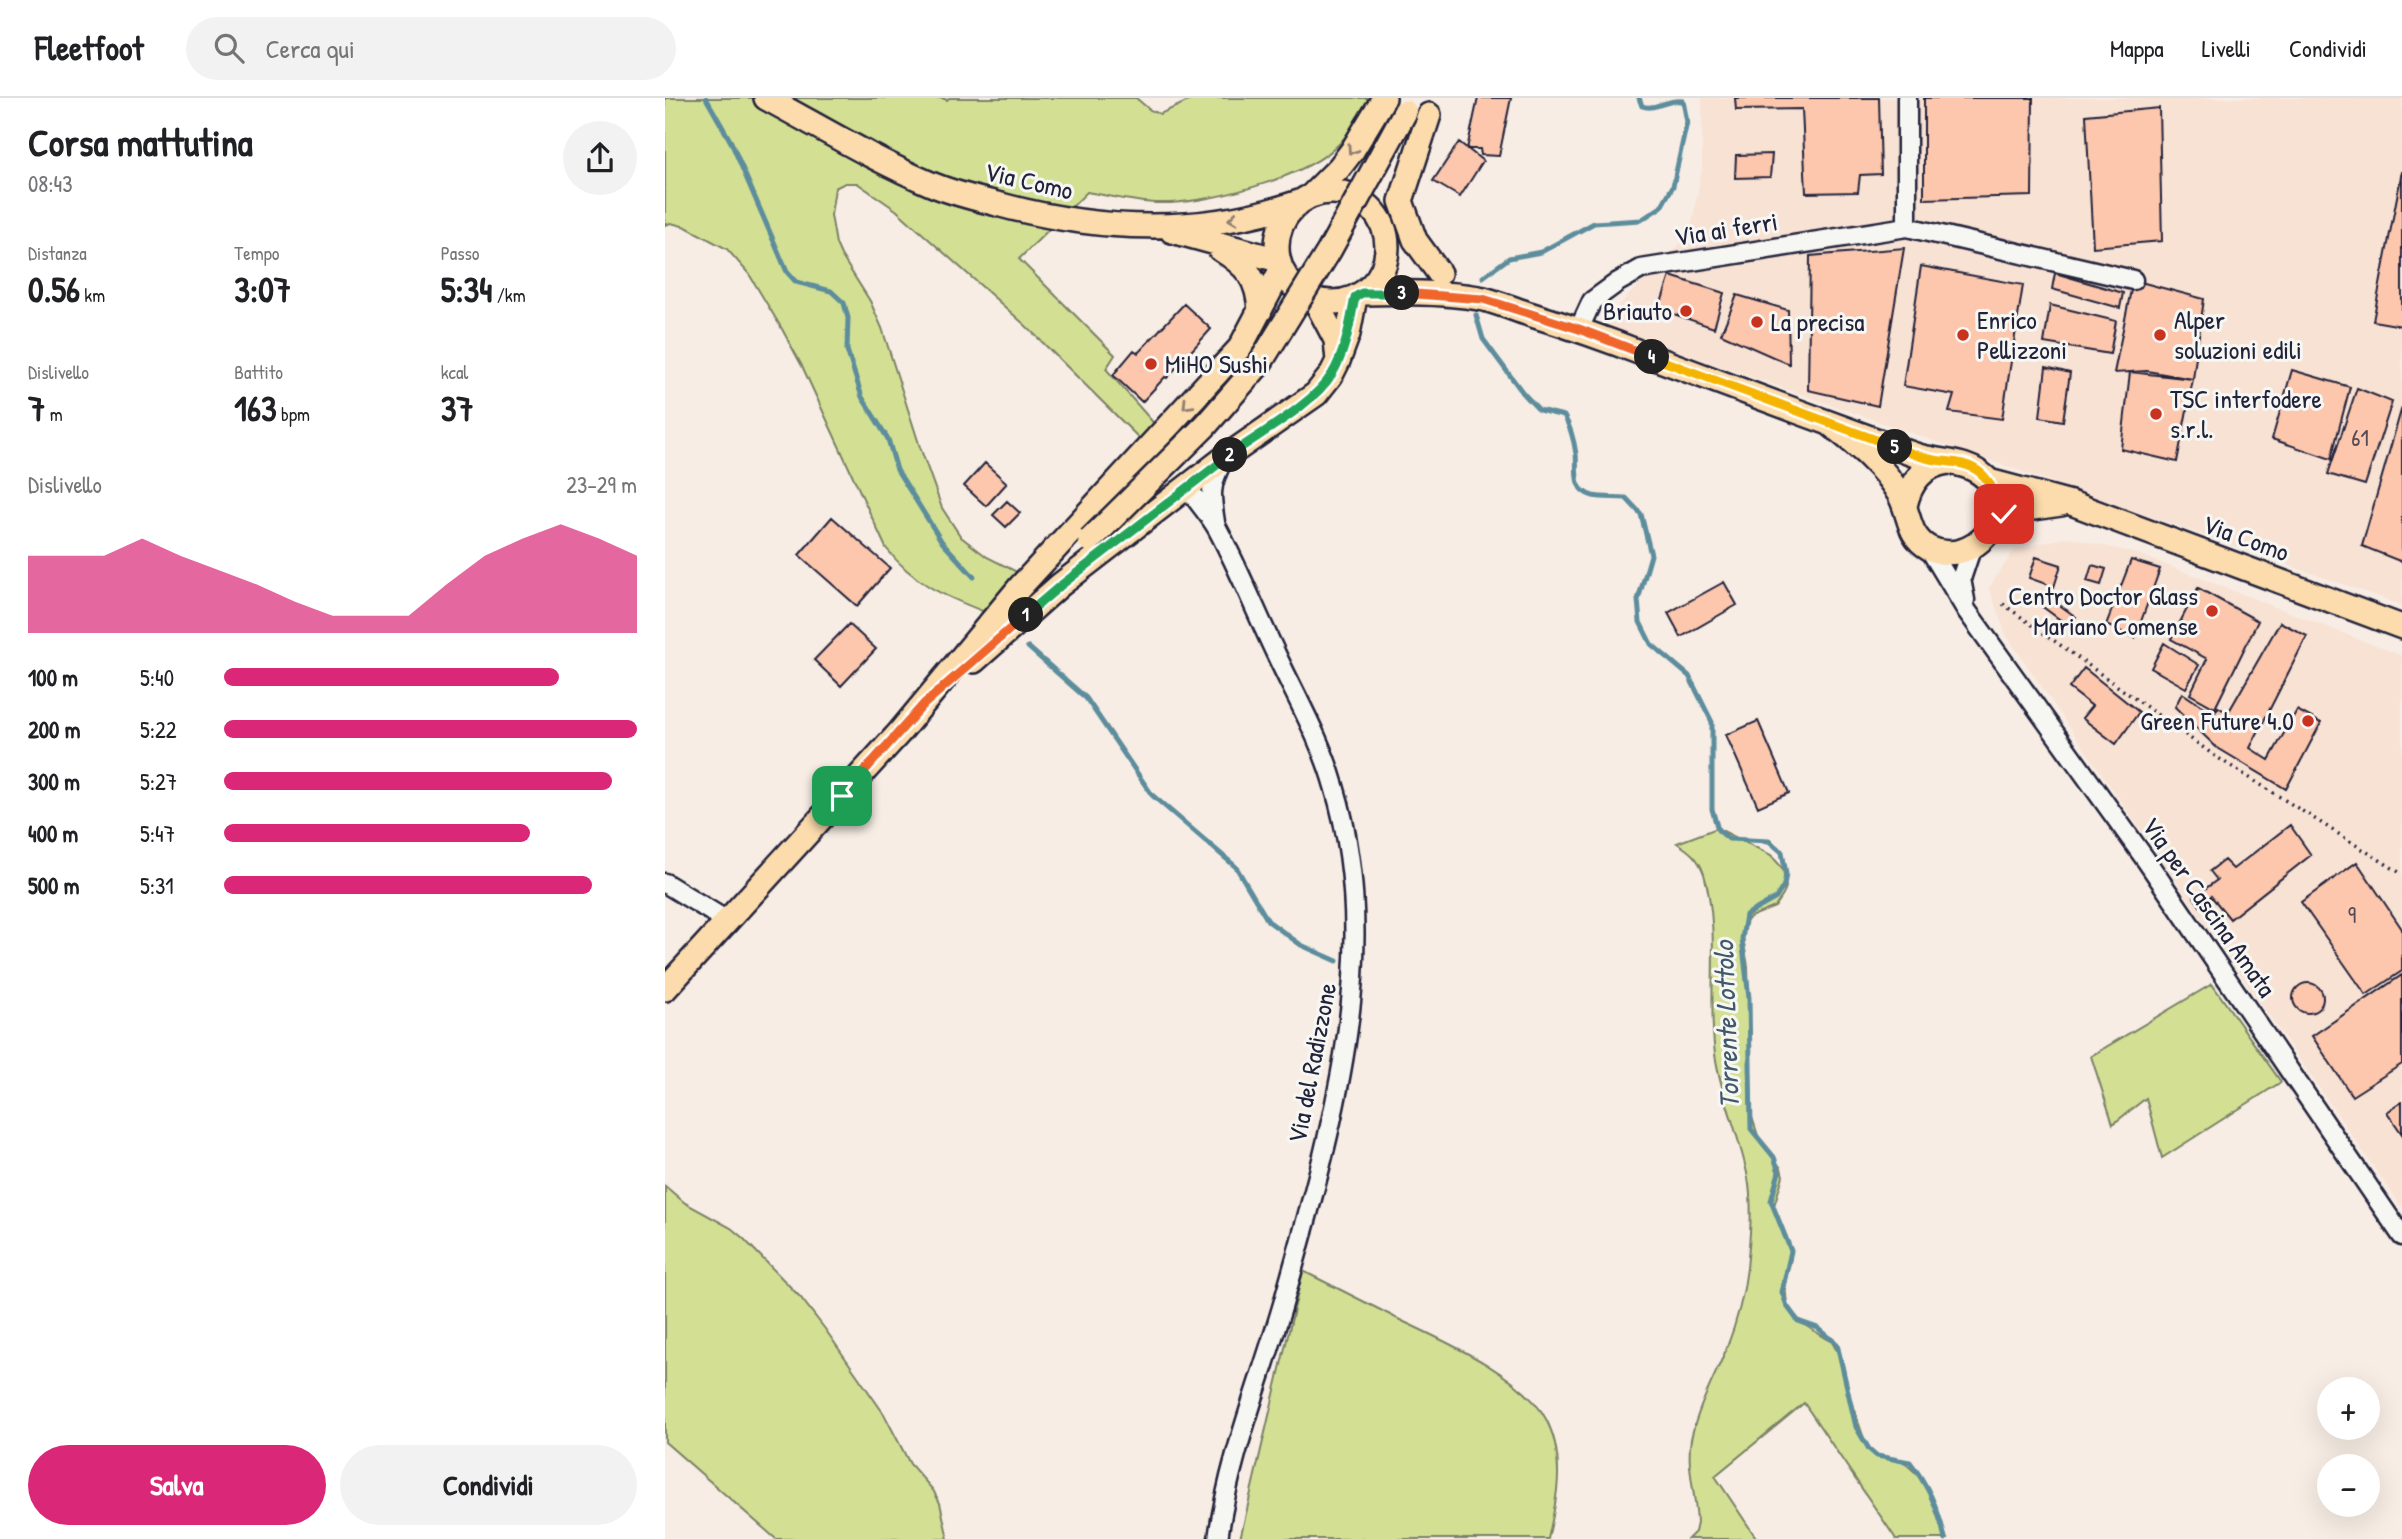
<!DOCTYPE html>
<html lang="it">
<head>
<meta charset="utf-8">
<style>
  body { margin:0; font-family:"Patrick Hand",sans-serif; background:#f2f2f2; color:#202124; height:100vh; display:flex; flex-direction:column; font-size:26px; white-space:nowrap }
  * { box-sizing:border-box; margin:0 }
  p { font-size:23px; color:#757577 }
  .icon { flex:none; width:38px; height:38px; fill:none; stroke:currentColor; stroke-width:2; stroke-linecap:round; stroke-linejoin:round }
  .map { position:relative; flex:1; overflow:hidden }
  .panel { display:flex; flex-direction:column; background:#fff; width:665px }
  .panel>* { flex:none }
  .controls { position:absolute; left:1652px; top:1279px; display:grid; gap:14px }
  .controls a { display:grid; place-items:center; width:63px; height:63px; border-radius:50%; background:#fff; box-shadow:0 7px 28px #0002; font-size:35px }
  .pin { position:absolute; display:grid; place-items:center; width:60px; height:60px; color:#fff; margin:-30px; border-radius:14px; box-shadow:0 4px 10px #0006 }
  .km { position:absolute; width:35px; height:35px; margin:-18px; border-radius:50%; background:#222; color:#fff; font-size:19px; line-height:35px; text-align:center }
  .round { display:grid; place-items:center; flex:none; width:74px; height:74px; border-radius:37px; background:#f2f2f2 }
  .head { display:flex; align-items:center; justify-content:space-between; height:119px; padding:0 28px }
  h1 { font-size:38px; font-weight:800; line-height:52px }
  .figures { display:grid; grid-template-columns:repeat(3,1fr); gap:10px; height:119px; padding:7px 28px }
  .figures div { display:grid; align-content:center }
  .figures b { font-size:35px; font-weight:800 }
  .figures small { font-size:19px; font-weight:400 }
  .figures p { font-size:19px }
  .chart { height:196px; padding:14px 28px }
  .chart p { display:flex; justify-content:space-between }
  .chart svg { width:100%; height:126px; margin-top:7px; fill:#db2777; opacity:.7 }
  .primary-button { display:flex; gap:14px; margin-top:auto; padding:14px 28px }
  .primary-button a { flex:1; height:80px; border-radius:42px; background:#db2777; color:#fff; font-size:28px; font-weight:800; line-height:80px; text-align:center }
  .primary-button a+a { background:#f2f2f2; color:#202124 }
  ul { padding:0 28px; list-style:none; font-size:23px }
  li { display:grid; grid-template-columns:112px 84px 1fr; align-items:center; height:52px }
  li i { height:18px; border-radius:9px; background:#db2777 }
  header { display:flex; align-items:center; gap:42px; box-sizing:border-box; height:98px; padding:0 35px; background:#fff; border-bottom:2px solid #e0e0e0 }
  header strong { font-size:33px }
  nav { display:flex; gap:38px; margin-inline-start:auto; font-size:24px }
  .search { width:490px; height:63px; background:#f2f2f2; display:flex; align-items:center; gap:18px; box-sizing:border-box; padding:0 24px; border-radius:38px; color:#757577; font-size:26px }
  main { display:flex; flex:1; min-height:0 }
  .map>svg:first-child { display:block }
</style>
</head>
<body>
<header>
<strong>Fleetfoot</strong>
<div class="search"><svg class="icon" aria-label="search" viewBox="0 0 24 24"><circle cx="10" cy="10" r="6"/><path d="M15 15l6 6"/></svg>Cerca qui</div>
<nav><a>Mappa</a><a>Livelli</a><a>Condividi</a></nav>
</header>
<main>
<section class="panel">
<div class="head"><div><h1>Corsa mattutina</h1><p>08:43</p></div><a class="round"><svg class="icon" aria-label="share" viewBox="0 0 24 24"><path d="M12 15V3M7 8l5-5 5 5M5 13v7h14v-7"/></svg></a></div>
<div class="figures">
<div><p>Distanza</p><b>0.56<small> km</small></b></div>
<div><p>Tempo</p><b>3:07</b></div>
<div><p>Passo</p><b>5:34<small> /km</small></b></div>
</div>
<div class="figures">
<div><p>Dislivello</p><b>7<small> m</small></b></div>
<div><p>Battito</p><b>163<small> bpm</small></b></div>
<div><p>kcal</p><b>37</b></div>
</div>
<div class="chart"><p><span>Dislivello</span>23–29 m</p>
<svg viewBox="0 0 160 44" preserveAspectRatio="none"><path d="M0 44V17L10 17L20 17L30 11L40 17L50 22L60 27L70 33L80 38L90 38L100 38L110 27L120 17L130 11L140 6L150 11L160 17V44z"/></svg>
</div>
<ul>
<li><b>100 m</b>5:40<i style="width:81%"></i></li>
<li><b>200 m</b>5:22<i style="width:100%"></i></li>
<li><b>300 m</b>5:27<i style="width:94%"></i></li>
<li><b>400 m</b>5:47<i style="width:74%"></i></li>
<li><b>500 m</b>5:31<i style="width:89%"></i></li>
</ul>
<div class="primary-button"><a>Salva</a><a>Condividi</a></div>
</section>
<div class="map">
<svg width="1737" height="1441" viewBox="0 0 1737 1441">
  <rect width="100%" height="100%" fill="#f7ede4"/>
  <filter id="ink" filterUnits="userSpaceOnUse"><feTurbulence type="fractalNoise" baseFrequency=".0143" numOctaves="2"/><feDisplacementMap in="SourceGraphic" scale="14" xChannelSelector="R" yChannelSelector="G"/><feConvolveMatrix kernelMatrix="1 2 1 2 8 2 1 2 1" color-interpolation-filters="sRGB"/></filter>
  <g filter="url(#ink)">
    <!-- built -->
    <path fill="#f8e2d4" d="M 1037,0 L 1737,0 L 1737,507 L 935,226 L 1025,136 L 1037,71 Z
      M 1403,439 L 1473,456 L 1737,558 L 1737,1110 L 1341,537 L 1324,490 L 1349,452 Z"/>
    <!-- green -->
    <path fill="#d3e093" stroke="#7a8167" stroke-width="2" d="M 0,0 L 277,0 L 282,2 L 284,0 L 471,0 L 485,12 L 495,16 L 530,0 L 705,0 C 695,14 687,32 675,45 C 642,80 539,107 491,105 C 468,104 445,98 422,94 L 354,161 L 450,257 L 441,271 L 493,330 L 478,344 L 360,227 L 231,112 L 192,85 L 180,85 L 170,90 L 166,117 L 171,146 L 176,157 L 205,203 L 217,230 L 255,349 L 277,410 L 296,439 L 322,459 L 356,476 L 320,514 C 279,498 249,486 221,450 L 138,270 L 117,231 L 84,176 L 62,151 L 21,129 L 6,125 L 0,127 Z
      M 1052,730 L 1106,757 L 1118,771 L 1121,789 L 1118,797 L 1110,809 L 1085,819 L 1079,827 L 1077,835 L 1083,868 L 1087,1019 L 1095,1044 L 1116,1070 L 1118,1078 L 1109,1108 L 1110,1115 L 1126,1150 L 1126,1160 L 1120,1185 L 1122,1208 L 1138,1226 L 1167,1244 L 1177,1262 L 1185,1300 L 1203,1352 L 1215,1359 L 1240,1365 L 1252,1376 L 1270,1406 L 1282,1441 L 1231,1441 L 1139,1305 L 1050,1378 L 1092,1441 L 1023,1441 L 1030,1434 L 1032,1425 C 1031,1397 1021,1369 1026,1341 C 1033,1309 1048,1282 1061,1252 C 1071,1226 1079,1197 1082,1170 C 1085,1140 1088,1109 1083,1080 C 1075,1038 1056,999 1050,956 C 1042,897 1056,835 1039,776 C 1034,761 1026,754 1012,745 Z
      M 1547,886 L 1616,984 L 1497,1060 L 1481,1000 L 1448,1026 L 1426,958 Z
      M 0,1088 L 20,1105 L 66,1130 L 78,1140 L 136,1200 L 160,1231 L 219,1316 L 245,1366 L 268,1392 L 275,1405 L 283,1441 L 111,1441 L 0,1344 Z
      M 638,1173 C 670,1189 702,1205 733,1221 C 777,1242 858,1277 881,1321 C 901,1359 892,1402 883,1441 L 575,1441 Z"/>
    <g fill="none" stroke-linecap="round" stroke-linejoin="round">
      <!-- stream -->
      <path stroke="#5d8d9d" stroke-width="5" d="M 41,0 L 66,44 L 122,174 L 131,184 L 166,193 L 179,205 L 183,220 L 182,252 L 197,299 L 223,341 L 232,372 L 277,444 L 309,479
        M 818,179 L 844,160 L 876,154 L 929,125 L 976,122 L 996,109 L 1008,88 L 1022,24 L 1018,3 C 1003,0 991,13 977,8 L 974,0
        M 811,217 L 818,241 L 858,295 L 874,312 L 899,318 C 906,330 909,342 911,356 C 913,372 906,392 928,398 C 938,400 951,399 961,400 L 976,416 L 986,457 L 973,502 L 975,524 L 986,546 L 1024,578 L 1047,624 L 1047,711 L 1053,732 L 1064,741 L 1104,743 L 1117,754 L 1121,776 L 1119,787 L 1111,800 L 1081,817 L 1077,841 L 1084,900 L 1086,1031 L 1109,1059 L 1114,1074 L 1106,1103 L 1126,1153 L 1117,1194 L 1122,1208 L 1133,1223 L 1153,1230 L 1172,1246 L 1191,1329 L 1204,1351 L 1212,1358 L 1245,1364 C 1263,1387 1274,1412 1280,1441
        M 363,549 L 421,600 L 487,697 L 571,769 L 603,823 L 636,847 L 672,863"/>
    </g>
    <!-- building -->
    <path fill="#fcc7ad" stroke="#22223b" stroke-width="2" d="M 813,0 L 846,0 L 834,58 L 816,57 L 815,51 L 802,51 Z
      M 1070,0 L 1214,0 L 1216,76 L 1195,77 L 1193,94 L 1141,95 L 1137,11 L 1071,12 Z
      M 1259,0 L 1368,0 L 1367,98 L 1259,101 Z
      M 1494,10 L 1497,143 L 1428,149 L 1421,17 Z
      M 794,44 L 818,63 L 795,99 L 768,83 Z
      M 1107,56 L 1105,79 L 1070,80 L 1071,57 Z
      M 1737,73 L 1737,228 L 1708,223 Z
      M 1239,150 L 1213,308 L 1143,292 L 1145,158 Z
      M 1256,168 L 1358,187 L 1337,321 L 1284,314 L 1289,297 L 1238,288 Z
      M 1390,175 L 1458,195 L 1455,210 L 1387,191 Z
      M 1005,178 L 1059,195 L 1049,230 L 994,211 Z
      M 1468,182 L 1539,201 L 1528,281 L 1482,273 L 1449,275 Z
      M 1072,197 L 1123,212 L 1124,266 L 1056,236 Z
      M 519,206 L 546,231 L 502,280 L 500,279 L 477,304 L 448,277 L 469,252 L 473,255 Z
      M 1385,207 L 1451,223 L 1445,256 L 1379,245 Z
      M 1381,269 L 1405,275 L 1398,323 L 1375,319 Z
      M 1627,272 L 1685,289 L 1666,361 L 1607,341 Z
      M 1465,274 L 1528,281 L 1512,364 L 1456,351 Z
      M 1692,290 L 1727,304 L 1700,387 L 1663,376 Z
      M 1737,309 L 1737,464 L 1697,448 Z
      M 320,365 L 342,385 L 321,408 L 299,388 Z
      M 342,403 L 355,415 L 341,429 L 328,417 Z
      M 167,419 L 225,470 L 192,508 L 134,457 Z
      M 1371,459 L 1396,467 L 1389,489 L 1364,480 Z
      M 1466,462 L 1495,471 L 1470,540 L 1441,527 Z
      M 1427,467 L 1441,471 L 1436,487 L 1422,483 Z
      M 1059,484 L 1072,507 L 1016,539 L 1003,515 Z
      M 1533,490 L 1593,523 L 1550,610 L 1525,596 L 1542,561 L 1506,541 Z
      M 1378,495 L 1411,519 L 1405,529 L 1371,504 Z
      M 1615,524 L 1642,538 L 1585,650 L 1604,662 L 1632,612 L 1656,625 L 1621,691 L 1551,649 L 1510,609 L 1517,595 L 1549,616 L 1553,609 L 1563,615 Z
      M 184,526 L 211,551 L 176,588 L 149,562 Z
      M 1499,545 L 1534,567 L 1521,590 L 1486,570 Z
      M 1419,570 L 1474,614 L 1451,646 L 1417,620 L 1427,608 L 1404,590 Z
      M 1093,623 L 1124,695 L 1093,709 L 1061,637 Z
      M 1625,727 L 1646,757 L 1565,821 L 1546,798 L 1535,808 L 1529,799 L 1552,782 L 1545,773 L 1559,762 L 1568,771 Z
      M 1692,764 L 1737,831 L 1737,873 L 1701,897 L 1636,804 Z
      M 1737,877 L 1737,966 L 1687,998 L 1647,938 Z
      M1628 900a15 15 0 1 1 30 0a15 15 0 1 1-30 0Z
      M 1737,1004 L 1737,1036 L 1722,1014 Z"/>
    <g fill="none" stroke-linecap="round" stroke-linejoin="round">
      <defs>
        <path id="minor" d="M 1242,0 L 1242,129
          M 914,231 L 927,203 L 953,184 L 976,171 L 1242,129 L 1468,182
          M 523,390 C 532,403 544,416 552,430 C 574,471 591,514 611,556 C 631,599 656,642 669,688 C 721,859 664,1040 618,1206 C 595,1285 564,1359 553,1441
          M 550,424 C 546,399 544,388 557,364
          M 1264,450 L 1302,513 L 1481,762 L 1737,1138
          M 1300,502 L 1296,481 L 1306,451
          M 0,785 L 62,823"/>
        <path id="major" d="M 101,0 C 155,29 209,62 266,86 C 287,95 309,100 332,106 C 431,133 536,138 634,104
          M 764,17 L 736,103 L 750,142 L 774,175
          M612 149a55 55 0 1 1 110 0a55 55 0 1 1-110 0Z
          M 647,97 L 674,70 L 687,53 L 719,0
          M 507,133 L 613,162
          M 555,151 C 582,168 593,180 595,213
          M 697,195 C 733,194 783,194 819,201 C 834,205 849,211 864,216 C 903,228 941,241 979,256 C 1062,287 1144,318 1227,348 C 1239,353 1250,358 1262,360 C 1284,365 1304,364 1321,380 C 1356,413 1308,472 1264,450 C 1242,438 1245,414 1234,396 C 1218,367 1189,345 1164,325
          M 650,202 L 671,242 L 673,263
          M 1324,383 L 1406,405 L 1737,529
          M 1240,408 C 1245,384 1258,367 1283,364
          M 1330,421 L 1347,413 L 1396,406
          M 309,563 L 395,487 L 558,361 L 651,296 L 666,277 L 673,263 L 683,236 L 690,199
          M 0,891 L 234,635 L 355,489 L 575,250 L 616,172"/>
      </defs>
      <!-- minor casing -->
      <use href="#minor" stroke="#22223b" stroke-width="23"/>
      <!-- major casing -->
      <use href="#major" stroke="#22223b" stroke-width="28"/>
      <!-- path -->
      <path stroke="#22223b" stroke-width="3.5" stroke-dasharray="2 5" stroke-linecap="butt" d="M 1338,506 L 1550,658 L 1737,776"/>
      <!-- minor -->
      <use href="#minor" stroke="#f6f6f2" stroke-width="18"/>
      <!-- major -->
      <use href="#major" stroke="#fcdcac" stroke-width="23"/>
      <defs>
        <path id="major-bridge" d="M 425,442 L 540,328 L 595,265 L 664,153 L 740,14"/>
      </defs>
      <!-- major-bridge casing -->
      <use href="#major-bridge" stroke="#22223b" stroke-width="28" stroke-linecap="butt"/>
      <!-- major-bridge -->
      <use href="#major-bridge" stroke="#fcdcac" stroke-width="23"/>
    </g>
    <!-- one-way arrows -->
    <defs><path id="oneway-chevron" d="M-2-3.5L2.5 0L-2 3.5" fill="none" stroke-width="1.6" stroke-linecap="round" stroke-linejoin="round" transform="scale(1.75)"/></defs>
    <g stroke="#8f7f74">
      <use href="#oneway-chevron" transform="translate(687 52) rotate(124)"/>
      <use href="#oneway-chevron" transform="translate(568 121) rotate(173)"/>
      <use href="#oneway-chevron" transform="translate(522 307) rotate(134)"/>
    </g>
  </g>
  <g fill="none" stroke-linecap="round" stroke-linejoin="round" filter="url(#ink)">
    <defs>
      <path id="split-1" d="M 177,698 L 259,606 L 361,517"/>
      <path id="split-2" d="M 361,517 L 395,488 L 565,357"/>
      <path id="split-3" d="M 565,357 C 595,335 648,307 667,276 C 681,253 685,225 690,199 L 697,195 L 737,195"/>
      <path id="split-4" d="M 737,195 L 818,201 L 914,231 L 987,259"/>
      <path id="split-5" d="M 987,259 L 1230,349"/>
      <path id="split-6" d="M 1230,349 C 1240,353 1250,357 1261,360 C 1271,363 1282,363 1293,365 C 1322,370 1335,395 1330,421 L 1339,416"/>
    </defs>
    <!-- split-1 casing -->
    <use href="#split-1" stroke="#fff" stroke-width="14"/>
    <!-- split-2 casing -->
    <use href="#split-2" stroke="#fff" stroke-width="14"/>
    <!-- split-3 casing -->
    <use href="#split-3" stroke="#fff" stroke-width="14"/>
    <!-- split-4 casing -->
    <use href="#split-4" stroke="#fff" stroke-width="14"/>
    <!-- split-5 casing -->
    <use href="#split-5" stroke="#fff" stroke-width="14"/>
    <!-- split-6 casing -->
    <use href="#split-6" stroke="#fff" stroke-width="14"/>
    <!-- split-1 -->
    <use href="#split-1" stroke="#f0652b" stroke-width="9"/>
    <!-- split-2 -->
    <use href="#split-2" stroke="#22a559" stroke-width="9"/>
    <!-- split-3 -->
    <use href="#split-3" stroke="#22a559" stroke-width="9"/>
    <!-- split-4 -->
    <use href="#split-4" stroke="#f0652b" stroke-width="9"/>
    <!-- split-5 -->
    <use href="#split-5" stroke="#f5b400" stroke-width="9"/>
    <!-- split-6 -->
    <use href="#split-6" stroke="#f5b400" stroke-width="9"/>
  </g>
  <!-- markers -->
  <g fill="#c8321e" stroke="#f6f6f2" stroke-width="2.5">
    <circle cx="1021" cy="213" r="7"/>
    <circle cx="1092" cy="224" r="7"/>
    <circle cx="1298" cy="237" r="7"/>
    <circle cx="1495" cy="237" r="7"/>
    <circle cx="486" cy="266" r="7"/>
    <circle cx="1491" cy="316" r="7"/>
    <circle cx="1547" cy="513" r="7"/>
    <circle cx="1643" cy="623" r="7"/>
  </g>
  <g text-anchor="middle" stroke-width="6" stroke-linejoin="round" paint-order="stroke">
    <!-- number labels -->
    <g font-size="23" fill="#584b58">
      <text x="1695" y="348">61</text>
      <text x="1687" y="825">9</text>
    </g>
    <!-- street labels -->
    <g font-size="26" fill="#22223b" stroke="#f6f6f2">
      <text transform="translate(364 83) rotate(13)" y="9">Via Como</text>
      <text transform="translate(1061 131) rotate(-9)" y="9">Via ai ferri</text>
      <text transform="translate(1581 440) rotate(20)" y="9">Via Como</text>
      <text transform="translate(1544 809) rotate(55)" y="9">Via per Cascina Amata</text>
      <text transform="translate(647 965) rotate(-79)" y="9">Via del Radizzone</text>
    </g>
    <!-- poi labels -->
    <g font-size="26" fill="#22223b" stroke="#f6f6f2" text-anchor="start">
      <text x="1007" y="222" text-anchor="end">Briauto</text>
      <text x="1312" y="231">Enrico<tspan x="1312" dy="30">Pellizzoni</tspan></text>
      <text x="1509" y="231">Alper<tspan x="1509" dy="30">soluzioni edili</tspan></text>
      <text x="1106" y="233">La precisa</text>
      <text x="500" y="275">MiHO Sushi</text>
      <text x="1505" y="310">TSC interfodere<tspan x="1505" dy="30">s.r.l.</tspan></text>
      <text x="1533" y="507" text-anchor="end">Centro Doctor Glass<tspan x="1533" dy="30">Mariano Comense</tspan></text>
      <text x="1629" y="632" text-anchor="end">Green Future 4.0</text>
    </g>
    <!-- water labels -->
    <g font-size="28" font-style="italic" fill="#40586c" stroke="#f6f6f2">
      <text transform="translate(1061 927) rotate(-92)" y="10">Torrente Lottolo</text>
    </g>
  </g>
</svg>
<div class="controls">
<a>+</a>
<a>−</a>
</div>
<div class="pin" style="left:177px;top:698px;background:#1e9e55"><svg class="icon" aria-label="arrive" viewBox="0 0 24 24"><path d="M6 21V4h12l-3 4 3 4H6"/></svg></div>
<div class="pin" style="left:1339px;top:416px;background:#d93025"><svg class="icon" aria-label="check" viewBox="0 0 24 24"><path d="M5 12l5 5 9-10"/></svg></div>
<b class="km" style="left:361px;top:517px">1</b>
<b class="km" style="left:565px;top:357px">2</b>
<b class="km" style="left:737px;top:195px">3</b>
<b class="km" style="left:987px;top:259px">4</b>
<b class="km" style="left:1230px;top:349px">5</b>
</div>
</main>
</body>
</html>
